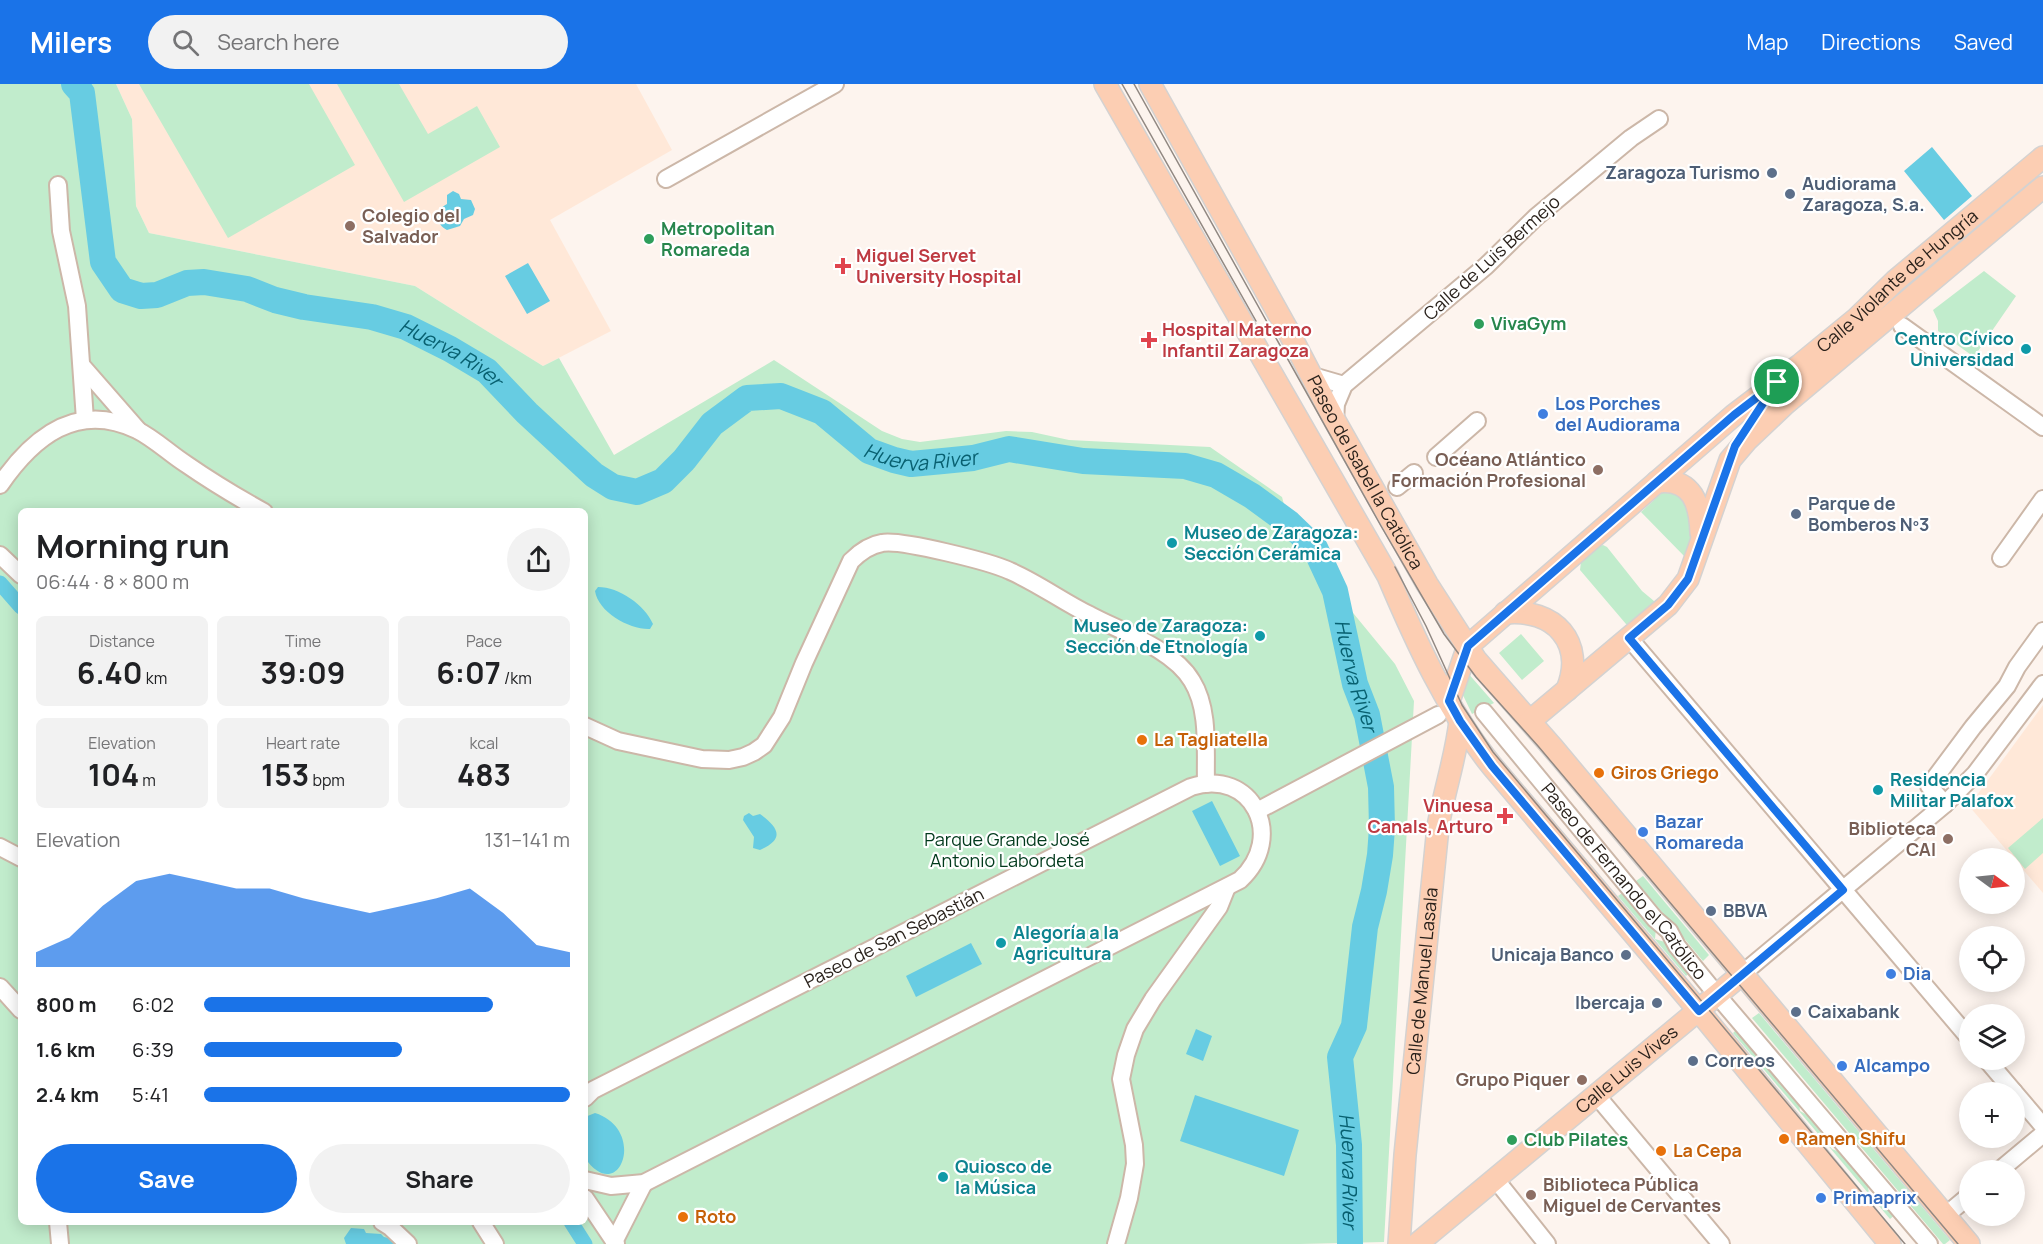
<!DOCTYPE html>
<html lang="en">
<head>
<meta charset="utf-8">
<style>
  body { margin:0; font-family:Manrope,sans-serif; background:#f2f2f2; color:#202124; height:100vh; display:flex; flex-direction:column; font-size:22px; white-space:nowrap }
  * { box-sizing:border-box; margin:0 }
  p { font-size:20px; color:#757577 }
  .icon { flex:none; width:33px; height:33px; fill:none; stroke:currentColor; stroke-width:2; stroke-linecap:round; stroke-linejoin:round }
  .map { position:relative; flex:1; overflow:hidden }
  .details { position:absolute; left:18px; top:424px; width:570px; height:717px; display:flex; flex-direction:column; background:#fff; border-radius:9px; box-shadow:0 3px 15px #0003 }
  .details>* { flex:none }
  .needle { width:39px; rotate:105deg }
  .controls { position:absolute; left:1959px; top:764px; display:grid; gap:12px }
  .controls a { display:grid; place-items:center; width:66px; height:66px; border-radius:50%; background:#fff; box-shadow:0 3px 15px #0003; font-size:30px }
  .pin { position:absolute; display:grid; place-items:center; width:51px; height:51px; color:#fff; margin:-26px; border:3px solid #fff; border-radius:50%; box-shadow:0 2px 6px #0007 }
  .round { display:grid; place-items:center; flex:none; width:63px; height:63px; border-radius:32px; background:#f2f2f2 }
  .headline { display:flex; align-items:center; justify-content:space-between; height:102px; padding:0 18px }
  h1 { font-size:33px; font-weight:700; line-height:45px }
  .metrics { display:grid; grid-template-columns:repeat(3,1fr); gap:9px; height:102px; padding:6px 18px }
  .metrics div { display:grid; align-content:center; border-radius:9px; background:#f2f2f2; text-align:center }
  .metrics b { font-size:30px; font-weight:700 }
  .metrics small { font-size:16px; font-weight:400 }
  .metrics p { font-size:16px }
  .chart { height:168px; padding:12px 18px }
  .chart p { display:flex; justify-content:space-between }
  .chart svg { width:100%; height:108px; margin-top:6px; fill:#1a73e8; opacity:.7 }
  .cta { display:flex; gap:12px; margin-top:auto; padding:12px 18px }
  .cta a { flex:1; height:69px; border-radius:36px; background:#1a73e8; color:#fff; font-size:24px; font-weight:700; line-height:69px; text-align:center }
  .cta a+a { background:#f2f2f2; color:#202124 }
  ul { padding:0 18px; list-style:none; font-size:20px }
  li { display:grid; grid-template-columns:96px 72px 1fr; align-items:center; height:45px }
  li i { height:15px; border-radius:8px; background:#1a73e8 }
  header { display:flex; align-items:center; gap:36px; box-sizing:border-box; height:84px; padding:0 30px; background:#1a73e8; color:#fff }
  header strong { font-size:28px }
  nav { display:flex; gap:33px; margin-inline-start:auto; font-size:21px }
  .search { width:420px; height:54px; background:#f2f2f2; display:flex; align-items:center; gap:15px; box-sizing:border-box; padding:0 21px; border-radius:33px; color:#757577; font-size:22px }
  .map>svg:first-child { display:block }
</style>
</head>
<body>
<header>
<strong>Milers</strong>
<div class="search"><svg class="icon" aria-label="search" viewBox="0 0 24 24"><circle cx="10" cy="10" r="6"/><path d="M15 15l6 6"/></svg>Search here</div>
<nav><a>Map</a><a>Directions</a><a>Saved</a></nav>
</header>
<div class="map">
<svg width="2043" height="1160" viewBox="0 0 2043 1160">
  <rect width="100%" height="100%" fill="#fdf4ee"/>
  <!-- built -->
  <path fill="#ffe8d8" d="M 116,0 L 636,0 L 672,66 L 550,136 L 611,247 L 543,282 L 415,202 L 149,149 L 136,122 L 132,35 Z
    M 2043,621 L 2043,809 L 1969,722 Z"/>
  <!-- green -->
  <path fill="#c1eccc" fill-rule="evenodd" d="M 0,0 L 116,0 L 132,35 L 136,122 L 149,149 L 415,202 L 543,282 L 559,274 L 614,371 L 774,276 L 882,347 L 902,355 L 920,358 L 1006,347 L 1032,348 L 1069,356 L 1210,363 L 1282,413 L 1289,439 L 1315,464 L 1335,507 L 1395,580 L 1414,617 L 1384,1158 L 1300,1160 L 0,1160 ZM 21,428 L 585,428 L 585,1138 L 21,1138 Z
    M 139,0 L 309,0 L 355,81 L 228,154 Z
    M 337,0 L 399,0 L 428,50 L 477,22 L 500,63 L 404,118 Z
    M 1984,187 L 2016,212 L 1974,273 L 1938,247 L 1938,237 L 1933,226 Z
    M 1666,405 L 1680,409 L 1697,441 L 1686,474 L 1641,428 Z
    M 1603,461 L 1607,463 L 1642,507 L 1654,517 L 1654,521 L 1630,542 L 1626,540 L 1580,486 L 1581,478 L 1600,462 Z
    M 1521,550 L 1544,577 L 1522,596 L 1499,569 Z
    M 1467,588 L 1494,619 L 1472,630 L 1461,607 Z
    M 2043,734 L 2043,769 L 2025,785 L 2008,764 Z
    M 1643,792 L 1709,871 L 1703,877 L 1636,797 Z
    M 1625,807 L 1656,844 L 1655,855 L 1668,859 L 1691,887 L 1686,892 L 1618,812 Z
    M 1759,929 L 1950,1156 L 1945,1160 L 1943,1160 L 1752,934 Z
    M 1739,943 L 1799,1019 L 1800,1027 L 1809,1032 L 1831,1056 L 1830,1062 L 1832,1065 L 1842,1069 L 1867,1098 L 1869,1109 L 1875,1113 L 1878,1120 L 1884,1122 L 1888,1121 L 1896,1130 L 1890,1135 L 1733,949 Z"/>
  <!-- water -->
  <path fill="#67cce2" d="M 1932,63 L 1972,112 L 1944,136 L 1904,87 Z
    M 453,107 L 459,110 L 461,115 L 471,116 L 475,125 L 473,131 L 464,135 L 460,142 L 447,146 C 435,140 435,126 447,120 L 447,111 Z
    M 528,179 L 550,217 L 527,230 L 505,192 Z
    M 598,503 C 619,503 645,521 653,540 L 650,545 C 630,546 598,528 595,507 Z
    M 1212,717 L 1240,772 L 1220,782 L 1192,727 Z
    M 749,729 L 753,732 L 760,730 C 779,744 785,755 760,766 L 753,764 L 754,753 L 743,736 L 744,732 Z
    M 971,859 L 982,880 L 916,913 L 906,892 Z
    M 1196,945 L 1212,952 L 1203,977 L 1186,970 Z
    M 1195,1011 L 1299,1046 L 1284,1092 L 1180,1057 Z
    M 595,1029 C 648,1046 619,1123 585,1074 L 585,1033 Z
    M 351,1144 L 364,1145 L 366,1149 L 381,1150 L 384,1153 L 393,1155 L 398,1160 L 346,1160 L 344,1154 Z"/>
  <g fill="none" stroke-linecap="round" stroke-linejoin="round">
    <!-- canal -->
    <path stroke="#67cce2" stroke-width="15" d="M 0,499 L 21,523
      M 571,1138 L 585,1160"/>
    <!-- river -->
    <path stroke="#67cce2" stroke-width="26" id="s1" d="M 74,0 L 82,9 L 103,178 L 122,206 L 141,212 L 157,211 L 187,199 L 204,198 L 247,205 L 275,216 L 304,223 L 372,233 L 406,243 L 450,265 L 487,287 L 527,329 L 594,391 L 613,403 L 637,408 L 663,397 L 684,376 L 712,340 L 747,314 L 781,312 L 822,328 L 869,367 L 894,376 L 911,380 L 943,377 L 973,374 L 1009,365 L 1083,377 L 1185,382 L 1216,391 L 1252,412 L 1289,439 L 1315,464 L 1335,507 L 1355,600 L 1367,631 L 1381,703 L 1382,744 L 1380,771 L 1374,807 L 1365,843 L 1354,942 L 1340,973 L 1349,1061 L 1350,1160"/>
    <defs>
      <g id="minor">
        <path d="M 666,95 L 835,0"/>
        <path d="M 58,101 L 61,147 L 77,222 L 85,336"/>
        <path d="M 1902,242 L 2043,343"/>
        <path d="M 83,283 L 138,346"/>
        <path d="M 1313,292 L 1344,301"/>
        <path d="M 1335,337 L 1336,320 L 1344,301 L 1486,182 L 1536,133 L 1631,54 L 1659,35"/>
        <path d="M 1436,373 L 1477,337"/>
        <path d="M 0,401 C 33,353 77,317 137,346 C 155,355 170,370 186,380 C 212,398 237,413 264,428"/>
        <path d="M 1397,403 L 1414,389"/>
        <path d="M 0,471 L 21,491"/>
        <path d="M 2001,474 L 2043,415"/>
        <path d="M 1629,554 L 1970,955"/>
        <path id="s2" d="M 1484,628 L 1655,835 L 1669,847 L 1677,862 L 1717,911 L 1929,1160"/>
        <path d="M 585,642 L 618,657 L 702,675 L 729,676 L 743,673 L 754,668 L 764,661 L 782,633 L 804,579 L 851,477 C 859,469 869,461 882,459 C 900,455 991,478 1010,487 C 1038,499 1063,518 1090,531 C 1122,548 1173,565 1192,597 C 1210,626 1205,667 1206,700"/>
        <path d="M 1945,720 L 1929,702 L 1973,643 L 2007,602 L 2017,583 L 2043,547"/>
        <path d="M 1257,727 L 1438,631"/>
        <path d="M 0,763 L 21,774"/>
        <path d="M 1742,890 L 1945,720 L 1975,690 L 2043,600"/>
        <path d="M 0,903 L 21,926"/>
        <path d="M 1986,975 L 2014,1008"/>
        <path d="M 2014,1008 L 2043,1042"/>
        <path d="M 1597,1012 L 1721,1160"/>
        <path d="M 585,1014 L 593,1006 L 1191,703 C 1252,683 1287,753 1240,796 L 644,1099 L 611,1102 L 585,1096"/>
        <path d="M 2000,1086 L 2043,1050"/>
        <path d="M 1496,1096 L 1547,1160"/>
        <path d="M 585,1114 L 616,1160"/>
        <path d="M 1945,1132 L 1970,1111"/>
        <path d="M 58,1138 L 60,1160"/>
        <path d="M 382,1138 L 390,1143 L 408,1160"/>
        <path d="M 481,1138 L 495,1160"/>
        <path d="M 614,1158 L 644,1099"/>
        <path d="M 1116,1160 L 1129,1114 L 1135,1080 L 1134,1061 L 1121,995 L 1126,971 L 1135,945 L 1153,915 L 1219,823 L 1227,803"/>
      </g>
      <g id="major">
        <path d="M 1105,0 L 1388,492 C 1416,558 1447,626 1492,682 L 1699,927 L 1890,1160"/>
        <path id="s3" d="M 1150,0 L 1287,245 L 1335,337 L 1427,500 L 1476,576 L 1553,664 L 1969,1160"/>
        <path d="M 1657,398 C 1693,393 1700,421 1701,449"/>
        <path d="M 1505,529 C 1554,524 1586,558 1567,606"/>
        <path id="s4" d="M 1449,617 L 1468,562 L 1734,331 L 1801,280 L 1856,235 L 1895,197 L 2043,73"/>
        <path d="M 1530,637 L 1668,521 L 1688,495 L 1730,376 L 1747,356 L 1785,320 L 2043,103"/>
        <path id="s5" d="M 1399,1160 L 1405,1071 L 1438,743 C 1444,707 1456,673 1460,637"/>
        <path id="s6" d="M 1417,1160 L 1742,890"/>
      </g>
    </defs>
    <!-- minor casing -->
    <use href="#minor" stroke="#ccb7a8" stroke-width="20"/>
    <!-- major casing -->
    <use href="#major" stroke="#d4d2d1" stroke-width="24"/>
    <!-- minor -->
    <use href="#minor" stroke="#fff" stroke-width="16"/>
    <!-- major -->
    <use href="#major" stroke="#fcceb3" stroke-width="21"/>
    <!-- tram -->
    <path stroke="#918882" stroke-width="1.5" d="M 1122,0 L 1256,237
      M 1134,0 L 1381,442 L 1444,550 L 1476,593 L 1538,662 L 1958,1160
      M 1395,483 L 1426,542 L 1462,621 L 1493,668 L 1905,1160"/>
  </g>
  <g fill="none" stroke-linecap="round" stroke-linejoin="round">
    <defs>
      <path id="route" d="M 1777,298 L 1735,362 L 1688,495 L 1668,521 L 1629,554 L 1843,806 L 1699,927 L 1492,682 L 1460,637 L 1449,617 L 1468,562 L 1734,331 Z"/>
    </defs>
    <!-- route casing -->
    <use href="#route" stroke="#fff" stroke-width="12"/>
    <!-- route -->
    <use href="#route" stroke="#1a73e8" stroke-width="8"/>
  </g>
  <!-- markers -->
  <g fill="#5c6f8a" stroke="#fff" stroke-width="2">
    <circle cx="1772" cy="89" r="6"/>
    <circle cx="1790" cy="110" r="6"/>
    <circle cx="1796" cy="430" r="6"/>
    <circle cx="1711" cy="827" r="6"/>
    <circle cx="1626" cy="871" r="6"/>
    <circle cx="1657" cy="919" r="6"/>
    <circle cx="1796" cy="928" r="6"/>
    <circle cx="1693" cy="977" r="6"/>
  </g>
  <g fill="#8d6e63" stroke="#fff" stroke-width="2">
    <circle cx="350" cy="142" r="6"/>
    <circle cx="1598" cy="386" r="6"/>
    <circle cx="1948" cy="755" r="6"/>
    <circle cx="1582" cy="996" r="6"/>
    <circle cx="1531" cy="1111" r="6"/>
  </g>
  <g fill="#2e9e5b" stroke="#fff" stroke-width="2">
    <circle cx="649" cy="155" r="6"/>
    <circle cx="1479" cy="240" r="6"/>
    <circle cx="1512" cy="1056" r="6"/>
  </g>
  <g fill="#e0444e" stroke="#fff" stroke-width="2">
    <path d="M840 173h6v6h6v6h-6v6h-6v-6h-6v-6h6z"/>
    <path d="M1146 247h6v6h6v6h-6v6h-6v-6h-6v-6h6z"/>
    <path d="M1502 723h6v6h6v6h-6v6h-6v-6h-6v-6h6z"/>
  </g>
  <g fill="#0f9aa8" stroke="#fff" stroke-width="2">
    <circle cx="2026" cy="265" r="6"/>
    <circle cx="1172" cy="459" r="6"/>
    <circle cx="1260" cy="552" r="6"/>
    <circle cx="1878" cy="706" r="6"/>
    <circle cx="1001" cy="859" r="6"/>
    <circle cx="943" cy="1093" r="6"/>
  </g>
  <g fill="#3f7fe0" stroke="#fff" stroke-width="2">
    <circle cx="1543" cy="330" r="6"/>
    <circle cx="1643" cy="748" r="6"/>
    <circle cx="1891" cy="890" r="6"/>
    <circle cx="1842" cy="982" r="6"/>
    <circle cx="1821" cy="1114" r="6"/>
  </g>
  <g fill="#e8710a" stroke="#fff" stroke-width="2">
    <circle cx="1142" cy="656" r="6"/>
    <circle cx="1599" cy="689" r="6"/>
    <circle cx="1784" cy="1055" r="6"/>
    <circle cx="1661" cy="1067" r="6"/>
    <circle cx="683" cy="1133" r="6"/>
  </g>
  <g text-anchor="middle" stroke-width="4.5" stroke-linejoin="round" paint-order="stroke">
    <!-- service labels -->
    <g font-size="18" font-weight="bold" fill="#4e5e75" stroke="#fff" text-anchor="start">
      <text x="1760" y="95" text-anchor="end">Zaragoza Turismo</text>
      <text x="1802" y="106">Audiorama<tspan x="1802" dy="21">Zaragoza, S.a.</tspan></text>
      <text x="1808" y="426">Parque de<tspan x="1808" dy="21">Bomberos Nº3</tspan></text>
      <text x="1723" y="833">BBVA</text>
      <text x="1614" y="877" text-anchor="end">Unicaja Banco</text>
      <text x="1645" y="925" text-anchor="end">Ibercaja</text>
      <text x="1808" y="934">Caixabank</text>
      <text x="1705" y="983">Correos</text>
    </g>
    <!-- education labels -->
    <g font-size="18" font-weight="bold" fill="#785e54" stroke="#fff" text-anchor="end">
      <text x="362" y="138" text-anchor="start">Colegio del<tspan x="362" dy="21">Salvador</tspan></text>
      <text x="1586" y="382">Océano Atlántico<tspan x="1586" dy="21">Formación Profesional</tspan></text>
      <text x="1936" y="751">Biblioteca<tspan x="1936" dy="21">CAI</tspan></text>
      <text x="1570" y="1002">Grupo Piquer</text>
      <text x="1543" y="1107" text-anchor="start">Biblioteca Pública<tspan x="1543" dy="21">Miguel de Cervantes</tspan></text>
    </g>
    <!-- leisure labels -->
    <g font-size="18" font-weight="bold" fill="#27864d" stroke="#fff" text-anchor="start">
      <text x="661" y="151">Metropolitan<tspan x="661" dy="21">Romareda</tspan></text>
      <text x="1491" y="246">VivaGym</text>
      <text x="1524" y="1062">Club Pilates</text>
    </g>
    <!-- health labels -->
    <g font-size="18" font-weight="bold" fill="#be3a42" stroke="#fff" text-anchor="start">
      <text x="856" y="178">Miguel Servet<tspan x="856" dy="21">University Hospital</tspan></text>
      <text x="1162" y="252">Hospital Materno<tspan x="1162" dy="21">Infantil Zaragoza</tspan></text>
      <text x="1493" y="728" text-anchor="end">Vinuesa<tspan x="1493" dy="21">Canals, Arturo</tspan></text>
    </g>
    <!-- street labels -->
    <g font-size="18" fill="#271f19" stroke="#fff">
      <text transform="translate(1492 174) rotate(-42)" y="6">Calle de Luis Bermejo</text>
      <text dy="6" stroke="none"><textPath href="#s4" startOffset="622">Calle Violante de Hungría</textPath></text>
      <text dy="6" stroke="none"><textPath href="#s3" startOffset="444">Paseo de Isabel la Católica</textPath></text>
      <text dy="6" stroke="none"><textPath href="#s2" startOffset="220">Paseo de Fernando el Católico</textPath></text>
      <text transform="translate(894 854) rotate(-27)" y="6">Paseo de San Sebastián</text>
      <text dy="6" stroke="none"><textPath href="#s5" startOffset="264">Calle de Manuel Lasala</textPath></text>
      <text dy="6" stroke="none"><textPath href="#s6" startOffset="273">Calle Luis Vives</textPath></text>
    </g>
    <!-- culture labels -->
    <g font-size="18" font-weight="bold" fill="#0d838f" stroke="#fff" text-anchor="start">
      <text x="2014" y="261" text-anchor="end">Centro Cívico<tspan x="2014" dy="21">Universidad</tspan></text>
      <text x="1184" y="455">Museo de Zaragoza:<tspan x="1184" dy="21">Sección Cerámica</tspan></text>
      <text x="1248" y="548" text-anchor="end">Museo de Zaragoza:<tspan x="1248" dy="21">Sección de Etnología</tspan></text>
      <text x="1890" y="702">Residencia<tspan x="1890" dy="21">Militar Palafox</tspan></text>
      <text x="1013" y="855">Alegoría a la<tspan x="1013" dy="21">Agricultura</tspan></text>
      <text x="955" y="1089">Quiosco de<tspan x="955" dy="21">la Música</tspan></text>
    </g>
    <!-- shop labels -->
    <g font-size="18" font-weight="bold" fill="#366cbe" stroke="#fff" text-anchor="start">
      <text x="1555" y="326">Los Porches<tspan x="1555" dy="21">del Audiorama</tspan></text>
      <text x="1655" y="744">Bazar<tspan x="1655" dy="21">Romareda</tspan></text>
      <text x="1903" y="896">Dia</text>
      <text x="1854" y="988">Alcampo</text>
      <text x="1833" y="1120">Primaprix</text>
    </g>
    <!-- food labels -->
    <g font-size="18" font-weight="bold" fill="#c56008" stroke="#fff" text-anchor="start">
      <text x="1154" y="662">La Tagliatella</text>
      <text x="1611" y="695">Giros Griego</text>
      <text x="1796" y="1061">Ramen Shifu</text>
      <text x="1673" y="1073">La Cepa</text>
      <text x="695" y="1139">Roto</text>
    </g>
    <!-- park labels -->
    <g font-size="18" fill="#00391b" stroke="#fff">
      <text x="1007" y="762">Parque Grande José<tspan x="1007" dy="21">Antonio Labordeta</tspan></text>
    </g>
    <!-- water labels -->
    <g font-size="20" font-style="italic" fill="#086070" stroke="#fff">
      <text dy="7" stroke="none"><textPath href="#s1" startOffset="561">Huerva River</textPath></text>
      <text dy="7" stroke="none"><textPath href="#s1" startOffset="1137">Huerva River</textPath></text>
      <text dy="7" stroke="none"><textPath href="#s1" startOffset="1695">Huerva River</textPath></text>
      <text dy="7" stroke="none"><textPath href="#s1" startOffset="2199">Huerva River</textPath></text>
    </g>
  </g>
</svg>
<div class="controls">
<a><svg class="needle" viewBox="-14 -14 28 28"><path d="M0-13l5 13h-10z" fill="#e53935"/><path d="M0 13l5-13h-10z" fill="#757577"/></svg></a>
<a><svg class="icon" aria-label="locate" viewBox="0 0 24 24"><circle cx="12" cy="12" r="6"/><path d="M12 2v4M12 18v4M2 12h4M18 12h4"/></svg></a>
<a><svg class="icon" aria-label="layers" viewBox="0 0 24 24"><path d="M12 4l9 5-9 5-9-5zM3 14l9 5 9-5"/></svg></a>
<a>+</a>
<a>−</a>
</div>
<div class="pin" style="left:1777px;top:298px;background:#1e9e55"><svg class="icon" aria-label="arrive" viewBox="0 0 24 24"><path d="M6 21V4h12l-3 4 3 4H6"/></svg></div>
<section class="details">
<div class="headline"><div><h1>Morning run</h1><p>06:44 · 8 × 800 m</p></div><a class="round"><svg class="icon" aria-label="share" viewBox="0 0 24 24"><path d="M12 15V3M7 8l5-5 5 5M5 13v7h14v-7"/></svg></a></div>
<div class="metrics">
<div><p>Distance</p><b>6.40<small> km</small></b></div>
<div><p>Time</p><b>39:09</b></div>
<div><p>Pace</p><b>6:07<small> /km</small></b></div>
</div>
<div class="metrics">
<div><p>Elevation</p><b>104<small> m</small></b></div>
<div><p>Heart rate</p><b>153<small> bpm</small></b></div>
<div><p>kcal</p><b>483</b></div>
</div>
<div class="chart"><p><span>Elevation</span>131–141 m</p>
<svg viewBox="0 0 160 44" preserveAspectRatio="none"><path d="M0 44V38L10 32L20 19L30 9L40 6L50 9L60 12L70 12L80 16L90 19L100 22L110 19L120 16L130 12L140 22L150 35L160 38V44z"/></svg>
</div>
<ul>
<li><b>800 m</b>6:02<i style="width:79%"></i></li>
<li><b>1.6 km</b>6:39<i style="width:54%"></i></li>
<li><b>2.4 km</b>5:41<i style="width:100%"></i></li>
</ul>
<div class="cta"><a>Save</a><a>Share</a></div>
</section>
</div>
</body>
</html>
